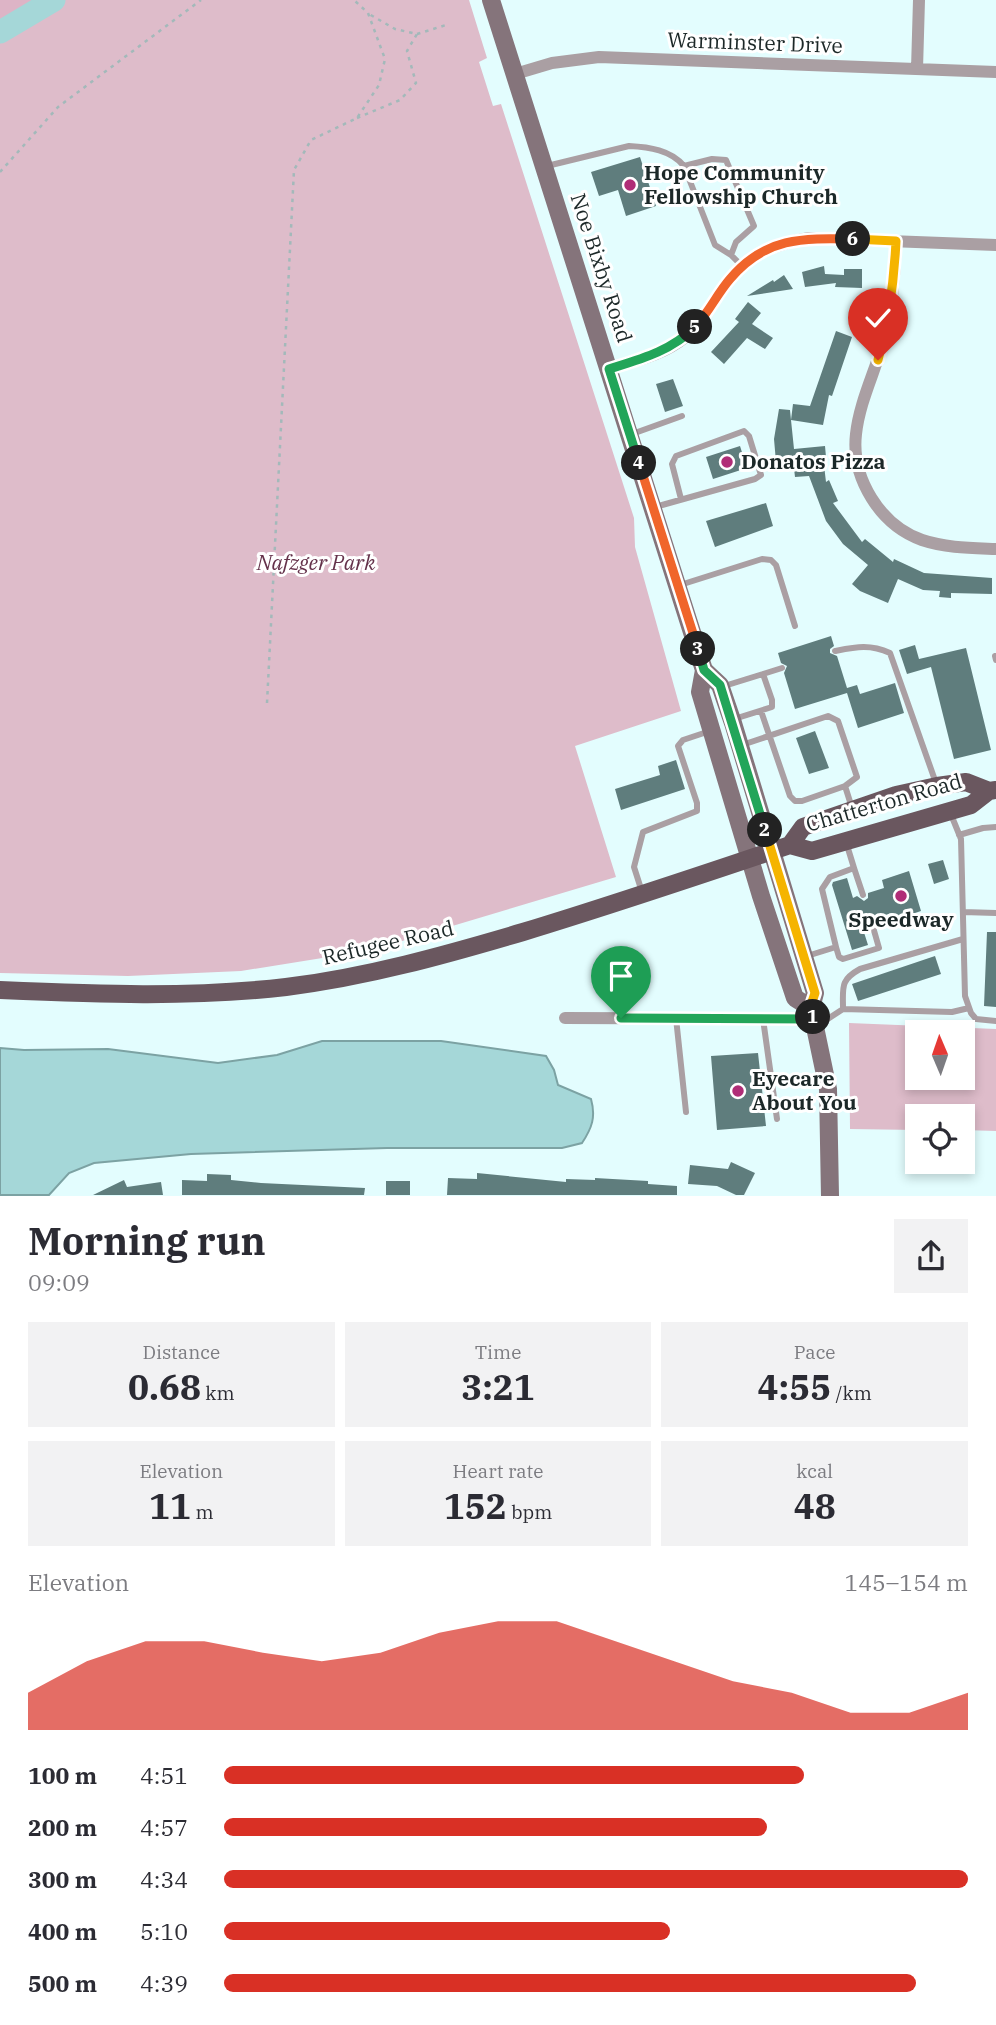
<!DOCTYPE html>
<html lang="en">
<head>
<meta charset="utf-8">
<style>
  body { margin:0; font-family:"IBM Plex Serif",serif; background:#f2f2f3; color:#2b2b33; height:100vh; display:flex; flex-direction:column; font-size:26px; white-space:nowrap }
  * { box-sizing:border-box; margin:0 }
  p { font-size:23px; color:#7c7c81 }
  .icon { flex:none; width:38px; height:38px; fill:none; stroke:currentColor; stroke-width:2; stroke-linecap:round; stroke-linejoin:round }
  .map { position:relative; height:1196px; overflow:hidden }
  .sheet { display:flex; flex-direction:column; background:#fff; flex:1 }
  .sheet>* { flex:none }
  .needle { width:46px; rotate:358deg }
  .buttons { position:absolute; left:905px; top:1020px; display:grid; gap:14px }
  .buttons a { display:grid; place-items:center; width:70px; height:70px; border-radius:0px; background:#fff; box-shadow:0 4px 10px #0003; font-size:35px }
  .pin { position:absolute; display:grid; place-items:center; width:60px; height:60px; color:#fff; margin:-72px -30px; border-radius:50% 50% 50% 0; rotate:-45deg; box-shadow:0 0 7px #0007 }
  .pin .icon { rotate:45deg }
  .km { position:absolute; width:35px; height:35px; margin:-18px; border-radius:50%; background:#222; color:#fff; font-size:19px; line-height:35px; text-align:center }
  .round { display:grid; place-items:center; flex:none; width:74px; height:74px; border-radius:0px; background:#f2f2f3 }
  .headline { display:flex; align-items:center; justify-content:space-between; height:119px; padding:0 28px }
  h1 { font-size:38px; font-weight:800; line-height:52px }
  .stats { display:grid; grid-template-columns:repeat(3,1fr); gap:10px; height:119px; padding:7px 28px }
  .stats div { display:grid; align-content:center; border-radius:0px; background:#f2f2f3; text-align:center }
  .stats b { font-size:35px; font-weight:800 }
  .stats small { font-size:19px; font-weight:400 }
  .stats p { font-size:19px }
  .chart { height:196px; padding:14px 28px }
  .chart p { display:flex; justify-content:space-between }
  .chart svg { width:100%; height:126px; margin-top:7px; fill:#d93025; opacity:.7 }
  ul { padding:0 28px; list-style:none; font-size:23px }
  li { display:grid; grid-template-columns:112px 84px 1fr; align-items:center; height:52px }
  li i { height:18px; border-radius:9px; background:#d93025 }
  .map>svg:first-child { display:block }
</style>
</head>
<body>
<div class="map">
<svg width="996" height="1196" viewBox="0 0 996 1196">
  <rect width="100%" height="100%" fill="#e3fdfe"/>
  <!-- green -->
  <path fill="#debcca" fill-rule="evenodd" d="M 54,0 L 469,0 L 487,58 L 479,62 L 493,106 L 501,104 L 634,518 L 635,547 L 681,711 L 575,746 L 616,877 L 372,950 L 241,971 L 128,976 L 0,973 L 0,32 Z
    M 849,1023 L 996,1029 L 996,1131 L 963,1130 L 962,1116 L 917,1116 L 917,1130 L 850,1129 ZM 917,1032 L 962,1032 L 962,1078 L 917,1078 Z"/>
  <!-- forest -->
  <path fill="#ddb4c6" d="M 0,0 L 54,0 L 0,32 Z"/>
  <!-- water -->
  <path fill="#a5d7d8" stroke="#7ca2a3" stroke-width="2" d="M 322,1041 L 441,1041 L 546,1056 L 554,1070 L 558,1085 L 591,1099 C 596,1117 592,1128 582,1143 L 562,1148 L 387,1148 L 191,1154 L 94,1163 L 69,1173 L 49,1195 L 0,1195 L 0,1048 L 24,1050 L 108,1049 L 218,1063 L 277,1055 Z"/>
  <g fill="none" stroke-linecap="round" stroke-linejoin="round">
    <!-- river -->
    <path stroke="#a5d7d8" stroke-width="23" d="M 0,32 L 54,0"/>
  </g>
  <!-- building -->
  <path fill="#5f7d7d" d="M 640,157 L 656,206 L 626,216 L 618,190 L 599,196 L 591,172 Z
    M 824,266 L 825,274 L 844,275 L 844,269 L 862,269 L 862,288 L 835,287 L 836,283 L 805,287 L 802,272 Z
    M 784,275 L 793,289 L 747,296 L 773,280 L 774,282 Z
    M 748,302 L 761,313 L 752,324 L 773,338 L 765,349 L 747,338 L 724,364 L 711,352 L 739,322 L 735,319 Z
    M 836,331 L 852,337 L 832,396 L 829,395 L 823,425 L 791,420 L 794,449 L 825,446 L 826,457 L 823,457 L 826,482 L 829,480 L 838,501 L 833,503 L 862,542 L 865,539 L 893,562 L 894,559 L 924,573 L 992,578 L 992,594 L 951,593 L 951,598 L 939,597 L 940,591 L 923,590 L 898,579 L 888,603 L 860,591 L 852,584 L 868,565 L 843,544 L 826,521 L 809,476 L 795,477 L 793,460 L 776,462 L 774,439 L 779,409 L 790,410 L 791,420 L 793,404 L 810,406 Z
    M 673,379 L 683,406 L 665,412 L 656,384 Z
    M 740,446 L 747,468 L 713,479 L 706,457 Z
    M 766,503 L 773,526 L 715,547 L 706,521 Z
    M 831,636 L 834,646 L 830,649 L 830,653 L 837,656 L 847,688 L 857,685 L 860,694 L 895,683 L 904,713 L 858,728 L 847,693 L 795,709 L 784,673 L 787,666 L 781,663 L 778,653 Z
    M 915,645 L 919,659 L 966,648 L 991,750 L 954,759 L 931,667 L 907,674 L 899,650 Z
    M 815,731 L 829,768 L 809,774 L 796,738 Z
    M 676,760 L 685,789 L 621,810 L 615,789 L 660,775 L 658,766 Z
    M 943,860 L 949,879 L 934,884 L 928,864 Z
    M 909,871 L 921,911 L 894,920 L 892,913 L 876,918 L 873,915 L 869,915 L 866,921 L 861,923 L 868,945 L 852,950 L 832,885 L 833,882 L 847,878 L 853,898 L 857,896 L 864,901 L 868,898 L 868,893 L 884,888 L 882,880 Z
    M 987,932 L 996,932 L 996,1007 L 984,1006 Z
    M 935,956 L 941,974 L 858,1001 L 852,984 Z
    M 758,1053 L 766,1126 L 717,1130 L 711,1056 Z
    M 731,1162 L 755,1173 L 744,1195 L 736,1195 L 717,1186 L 688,1184 L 690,1165 L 728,1169 Z
    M 477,1173 L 566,1182 L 566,1179 L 595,1180 L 595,1178 L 648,1181 L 648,1184 L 677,1186 L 677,1195 L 447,1195 L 448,1178 L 477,1179 Z
    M 207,1174 L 231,1175 L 231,1180 L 261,1183 L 365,1188 L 364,1195 L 182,1195 L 182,1180 L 207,1181 Z
    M 124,1180 L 127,1187 L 161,1182 L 163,1195 L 93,1195 Z
    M 386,1181 L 410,1181 L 410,1195 L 386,1195 Z"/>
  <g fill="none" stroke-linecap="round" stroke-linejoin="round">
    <!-- path -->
    <path stroke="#a3b9ba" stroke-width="2.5" stroke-dasharray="3.5 5" stroke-linecap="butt" d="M 417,34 L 446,25
      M 357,118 L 400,100 L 416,83 L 407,51 L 417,34 L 395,29 L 369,14
      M 0,172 L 58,107 L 201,0
      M 267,703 L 294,170 L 311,140 L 357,118 L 379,85 L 385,59 L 368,13 L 354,0"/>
    <!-- lane -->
    <path stroke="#aa9fa3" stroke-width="6" d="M 547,166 L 629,146 C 649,147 671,150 684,166 L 715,245 L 731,255 L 742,266
      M 684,166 L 712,159 L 726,160 L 754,226 L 736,242 L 731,255
      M 632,434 L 682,416
      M 655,507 L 755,479 L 761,475 L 749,436 L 744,431 L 676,456 L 672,464 L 681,499
      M 680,585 L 762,559 L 771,560 L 776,565 L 795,626
      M 835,651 C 856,647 870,644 890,653 L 937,786
      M 995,656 L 996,660
      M 763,674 L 782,668
      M 721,687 L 763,674 L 772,700 L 772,707 L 734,719
      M 761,711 L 790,796 L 795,801 L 802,801 L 845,786
      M 742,745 L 828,716 L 838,721 L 857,777 L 845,786 L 852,808
      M 950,812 L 961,839 L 965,996 L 971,1013 L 976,1019 L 996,1021
      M 959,835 L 983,828 L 996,827
      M 854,868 L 863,895
      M 642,892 L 634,867 L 643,832 L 697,811 L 697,803 L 678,746 L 683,740 L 710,731
      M 963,912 L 996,913
      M 836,947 L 839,957 L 843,959 L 879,948 L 871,920
      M 807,956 L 836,947 L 822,889 L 830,877 L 854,868 L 846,842
      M 843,1009 C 843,987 840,980 860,969 L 963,939
      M 676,1018 L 686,1112
      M 763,1019 L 777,1119
      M 817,1026 L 843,1009 L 952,1012 L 969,1008"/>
    <!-- street -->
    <path stroke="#aa9fa3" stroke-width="12" d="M 917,69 L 919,0
      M 515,74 L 552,63 L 599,57 L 996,72
      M 896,241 C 895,270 893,298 887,326 C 880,363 860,397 856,434 C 851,478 880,525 922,540 C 946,548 971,548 996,549
      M 609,369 C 634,361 663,355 684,338 C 702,323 713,302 727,283 C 747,254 776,244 809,238 L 996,245
      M 565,1018 L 814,1019"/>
    <!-- secondary -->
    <path stroke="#85747b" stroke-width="18" d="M 491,0 L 704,670 L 700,692 L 761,896 L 795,998 L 811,1008
      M 704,670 L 720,685 L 733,723 L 815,993 L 811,1008 L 828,1089 L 830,1196"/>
    <!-- primary -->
    <path stroke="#6a575f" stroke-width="18" d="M 790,845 L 812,851 L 971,805 L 989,791
      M 0,990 C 95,994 191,998 286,987 C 367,977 445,955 523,932 C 612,905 701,875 790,845 L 803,827 L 896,795 L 937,786 L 966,782 L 989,791 L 996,790"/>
  </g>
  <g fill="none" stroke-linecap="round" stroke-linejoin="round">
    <defs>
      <path id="split-1" d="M 621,1018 L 814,1019 L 813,1017"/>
      <path id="split-2" d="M 765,830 L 815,993 L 810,1008 L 813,1017"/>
      <path id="split-3" d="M 698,649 L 704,670 L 720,685 L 765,830"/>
      <path id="split-4" d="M 639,463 L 698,649"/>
      <path id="split-5" d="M 639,463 L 609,369 C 641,359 671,351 695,327"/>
      <path id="split-6" d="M 695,327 C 709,312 717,294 730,279 C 765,237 803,238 853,239"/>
      <path id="split-7" d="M 853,239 L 896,241 C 894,282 889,320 878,360"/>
    </defs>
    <!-- split-1 casing -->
    <use href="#split-1" stroke="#fff" stroke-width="14"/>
    <!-- split-2 casing -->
    <use href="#split-2" stroke="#fff" stroke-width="14"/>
    <!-- split-3 casing -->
    <use href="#split-3" stroke="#fff" stroke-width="14"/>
    <!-- split-4 casing -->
    <use href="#split-4" stroke="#fff" stroke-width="14"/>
    <!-- split-5 casing -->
    <use href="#split-5" stroke="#fff" stroke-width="14"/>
    <!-- split-6 casing -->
    <use href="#split-6" stroke="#fff" stroke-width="14"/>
    <!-- split-7 casing -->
    <use href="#split-7" stroke="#fff" stroke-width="14"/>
    <!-- split-1 -->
    <use href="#split-1" stroke="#22a559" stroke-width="9"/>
    <!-- split-2 -->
    <use href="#split-2" stroke="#f5b400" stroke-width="9"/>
    <!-- split-3 -->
    <use href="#split-3" stroke="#22a559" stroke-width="9"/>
    <!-- split-4 -->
    <use href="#split-4" stroke="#f0652b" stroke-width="9"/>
    <!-- split-5 -->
    <use href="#split-5" stroke="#22a559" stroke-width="9"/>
    <!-- split-6 -->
    <use href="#split-6" stroke="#f0652b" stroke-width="9"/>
    <!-- split-7 -->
    <use href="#split-7" stroke="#f5b400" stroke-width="9"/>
  </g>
  <!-- markers -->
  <g fill="#b02d77" stroke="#fff" stroke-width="2.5">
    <circle cx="630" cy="185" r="7"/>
    <circle cx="727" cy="462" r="7"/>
    <circle cx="901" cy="896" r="7"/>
    <circle cx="738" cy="1091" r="7"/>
  </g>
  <g text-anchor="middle" stroke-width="6" stroke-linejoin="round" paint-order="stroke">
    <!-- street labels -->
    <g font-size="21" fill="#1c2828" stroke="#fff">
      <text transform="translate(755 43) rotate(2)" y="7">Warminster Drive</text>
      <text transform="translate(601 268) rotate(72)" y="7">Noe Bixby Road</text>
      <text transform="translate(884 803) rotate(-16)" y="7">Chatterton Road</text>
      <text transform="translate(388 943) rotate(-13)" y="7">Refugee Road</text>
    </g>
    <!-- poi labels -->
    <g font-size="21" font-weight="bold" fill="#1c2828" stroke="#fff" text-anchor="start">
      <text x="644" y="180">Hope Community<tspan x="644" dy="24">Fellowship Church</tspan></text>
      <text x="741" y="469">Donatos Pizza</text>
      <text x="901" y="927" text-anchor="middle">Speedway</text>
      <text x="752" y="1086">Eyecare<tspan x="752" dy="24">About You</tspan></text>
    </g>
    <!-- park labels -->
    <g font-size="21" font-style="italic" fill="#64314a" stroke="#fff">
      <text x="316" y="570">Nafzger Park</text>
    </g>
  </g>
</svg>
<div class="buttons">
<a><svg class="needle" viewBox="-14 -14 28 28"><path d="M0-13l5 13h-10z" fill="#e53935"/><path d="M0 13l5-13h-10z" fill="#7c7c81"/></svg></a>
<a><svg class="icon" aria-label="locate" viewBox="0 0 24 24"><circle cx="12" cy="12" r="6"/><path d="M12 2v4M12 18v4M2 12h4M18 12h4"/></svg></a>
</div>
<div class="pin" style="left:621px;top:1018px;background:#1e9e55"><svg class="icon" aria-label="arrive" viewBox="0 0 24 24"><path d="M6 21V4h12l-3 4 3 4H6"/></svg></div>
<div class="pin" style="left:878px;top:360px;background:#d93025"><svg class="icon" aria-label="check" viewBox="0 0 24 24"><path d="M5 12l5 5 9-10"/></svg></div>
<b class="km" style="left:813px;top:1017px">1</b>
<b class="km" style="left:765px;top:830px">2</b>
<b class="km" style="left:698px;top:649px">3</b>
<b class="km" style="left:639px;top:463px">4</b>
<b class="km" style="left:695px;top:327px">5</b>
<b class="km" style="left:853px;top:239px">6</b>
</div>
<section class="sheet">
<div class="headline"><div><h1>Morning run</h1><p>09:09</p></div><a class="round"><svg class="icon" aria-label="share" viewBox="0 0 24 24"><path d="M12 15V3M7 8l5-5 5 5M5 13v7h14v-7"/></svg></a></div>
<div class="stats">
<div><p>Distance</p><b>0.68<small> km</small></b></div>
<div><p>Time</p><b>3:21</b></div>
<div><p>Pace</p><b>4:55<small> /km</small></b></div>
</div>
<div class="stats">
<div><p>Elevation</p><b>11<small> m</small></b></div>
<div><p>Heart rate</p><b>152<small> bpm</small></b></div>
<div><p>kcal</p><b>48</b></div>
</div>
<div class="chart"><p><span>Elevation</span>145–154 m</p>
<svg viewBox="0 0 160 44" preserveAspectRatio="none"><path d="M0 44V31L10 20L20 13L30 13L40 17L50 20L60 17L70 10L80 6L90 6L100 13L110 20L120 27L130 31L140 38L150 38L160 31V44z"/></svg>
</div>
<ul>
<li><b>100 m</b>4:51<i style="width:78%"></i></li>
<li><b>200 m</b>4:57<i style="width:73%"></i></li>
<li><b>300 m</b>4:34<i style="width:100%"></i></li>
<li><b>400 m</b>5:10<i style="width:60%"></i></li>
<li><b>500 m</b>4:39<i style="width:93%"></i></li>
</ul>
</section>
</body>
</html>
